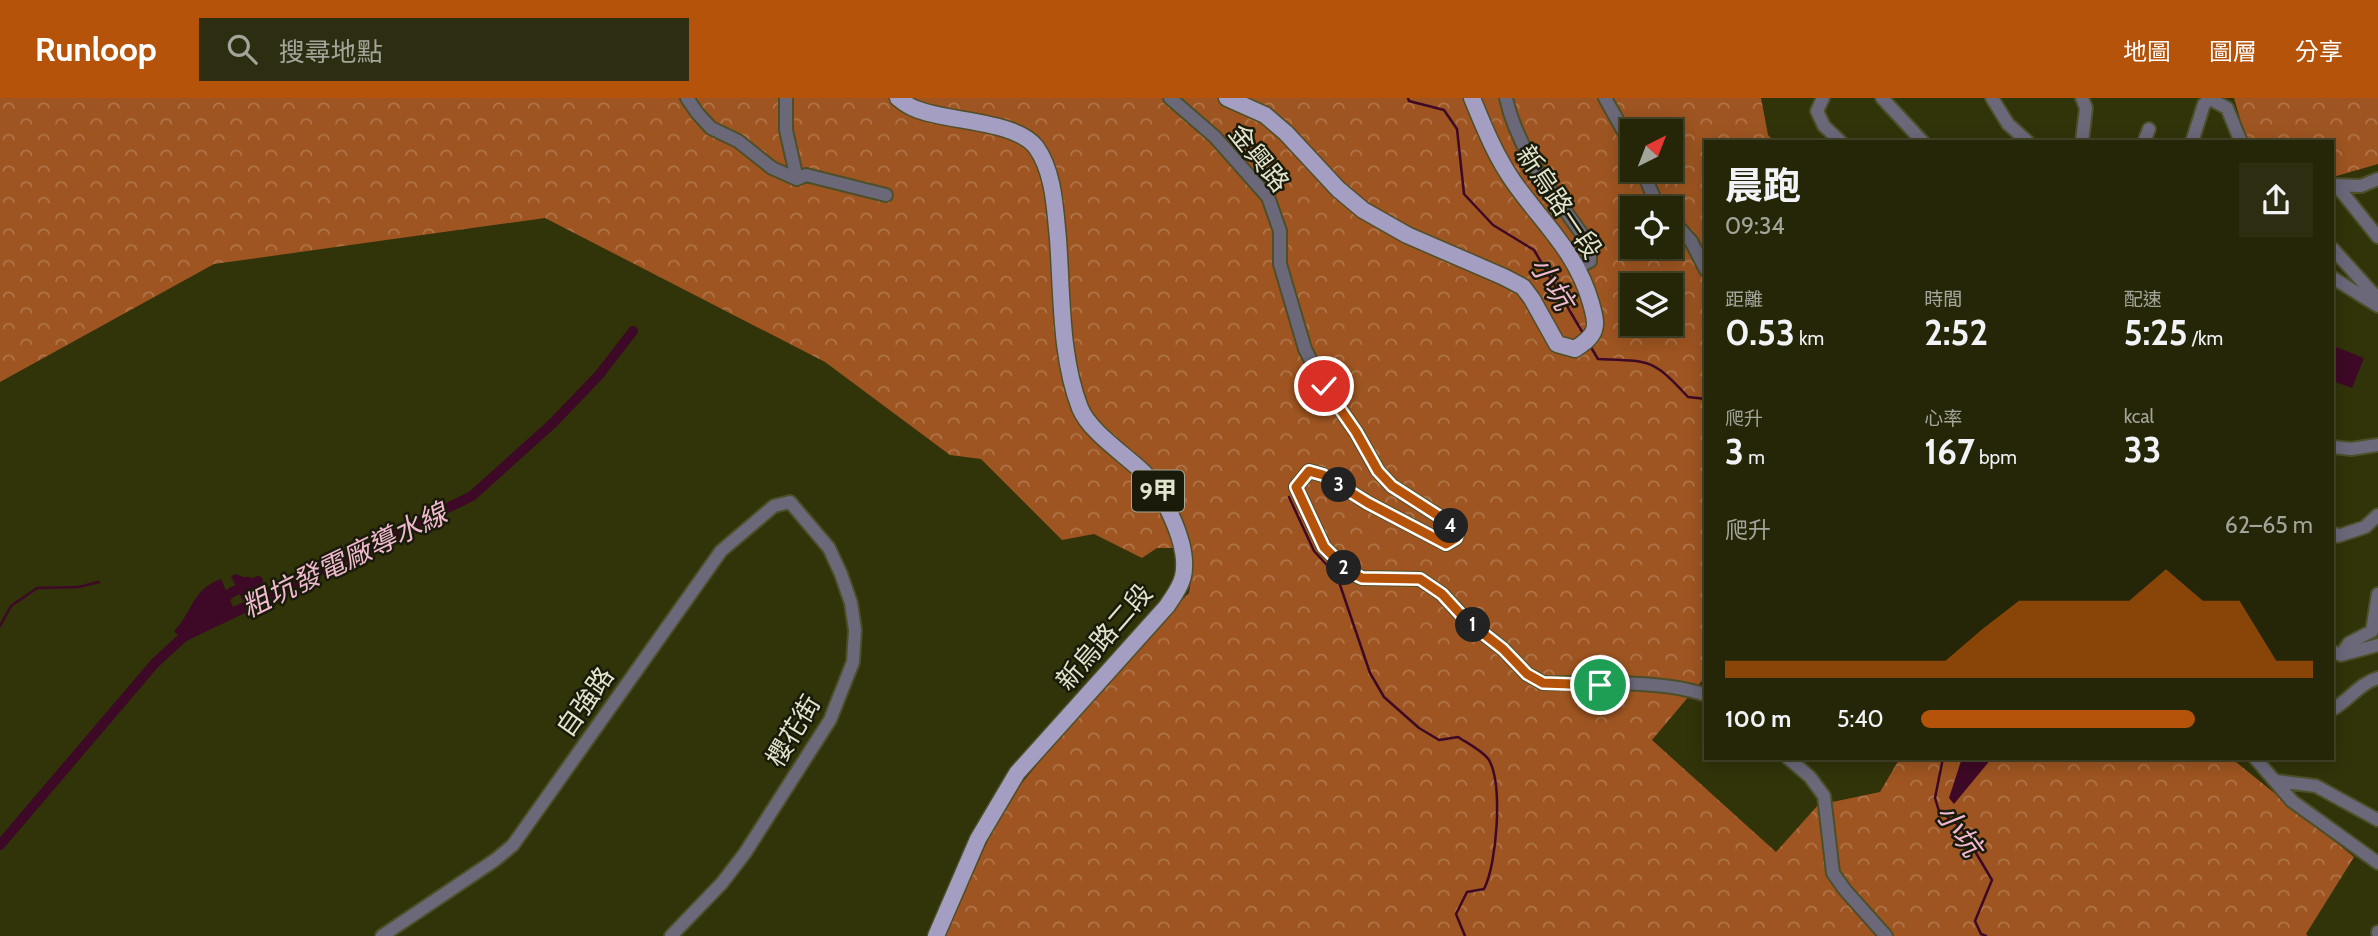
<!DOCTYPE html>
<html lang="zh-TW">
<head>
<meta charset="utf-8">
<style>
  body { margin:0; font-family:Cabin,"Noto Sans TC",sans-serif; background:#2d2e11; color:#f1f3f6; height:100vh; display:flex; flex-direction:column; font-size:26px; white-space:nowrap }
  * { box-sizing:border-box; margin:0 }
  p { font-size:23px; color:#a3a59b }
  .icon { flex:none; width:38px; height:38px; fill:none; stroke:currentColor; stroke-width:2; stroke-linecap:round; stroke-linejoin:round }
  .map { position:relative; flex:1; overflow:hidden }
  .side { position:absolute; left:1704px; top:42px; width:630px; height:620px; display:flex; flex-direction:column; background:#252607; border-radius:0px; box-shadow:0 4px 18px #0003,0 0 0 2px #424328 }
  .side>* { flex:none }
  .needle { width:46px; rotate:42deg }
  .controls { position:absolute; left:1620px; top:21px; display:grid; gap:14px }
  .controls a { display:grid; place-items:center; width:63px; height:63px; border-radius:0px; background:#252607; box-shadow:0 4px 18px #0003,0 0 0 2px #424328; font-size:35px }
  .pin { position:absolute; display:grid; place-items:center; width:60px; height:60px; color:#fff; margin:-30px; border:4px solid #fff; border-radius:50%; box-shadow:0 2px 7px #0007 }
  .km { position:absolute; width:35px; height:35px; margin:-18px; border-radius:50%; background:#222; color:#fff; font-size:19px; line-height:35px; text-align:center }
  .round { display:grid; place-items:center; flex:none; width:74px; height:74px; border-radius:0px; background:#2d2e11 }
  .head { display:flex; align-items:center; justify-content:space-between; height:119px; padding:0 21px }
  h1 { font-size:38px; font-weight:700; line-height:52px }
  .stats { display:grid; grid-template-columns:repeat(3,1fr); gap:10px; height:119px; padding:7px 21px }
  .stats div { display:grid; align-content:center }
  .stats b { font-size:35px; font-weight:700 }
  .stats small { font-size:19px; font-weight:400 }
  .stats p { font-size:19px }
  .chart { height:196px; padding:14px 21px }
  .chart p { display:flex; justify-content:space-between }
  .chart svg { width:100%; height:126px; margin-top:7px; fill:#b45309; opacity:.7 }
  ul { padding:0 21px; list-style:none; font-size:23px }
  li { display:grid; grid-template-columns:112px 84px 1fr; align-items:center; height:52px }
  li i { height:18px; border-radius:9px; background:#b45309 }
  header { display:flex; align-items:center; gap:42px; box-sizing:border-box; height:98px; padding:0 35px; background:#b45309; color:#fff }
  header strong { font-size:33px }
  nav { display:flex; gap:38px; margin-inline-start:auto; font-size:24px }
  .search { width:490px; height:63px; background:#2d2e11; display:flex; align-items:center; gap:18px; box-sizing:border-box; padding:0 24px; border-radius:0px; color:#a3a59b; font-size:26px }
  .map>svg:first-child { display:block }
</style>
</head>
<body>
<header>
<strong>Runloop</strong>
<div class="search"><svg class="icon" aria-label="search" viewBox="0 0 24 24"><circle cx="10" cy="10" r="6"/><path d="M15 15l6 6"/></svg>搜尋地點</div>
<nav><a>地圖</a><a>圖層</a><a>分享</a></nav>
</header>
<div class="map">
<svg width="2378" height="838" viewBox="0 0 2378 838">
  <defs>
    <pattern id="forest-crowns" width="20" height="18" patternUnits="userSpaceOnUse" patternTransform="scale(1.75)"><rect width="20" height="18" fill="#9e5521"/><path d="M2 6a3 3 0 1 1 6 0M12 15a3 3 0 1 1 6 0" fill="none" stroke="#b0754a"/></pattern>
  </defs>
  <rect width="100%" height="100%" fill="#313309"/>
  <!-- forest -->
  <path fill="url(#forest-crowns)" fill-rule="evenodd" d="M 0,0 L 1761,0 L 1768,37 L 1775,44 L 1706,44 L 1706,578 L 1652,642 L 1776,754 L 1818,707 L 1880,694 L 1900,660 L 2231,660 L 2354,759 L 2306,836 L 2308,838 L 945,838 L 992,733 L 1022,685 L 1126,558 L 1189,495 L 1193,469 L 1185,450 L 1157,450 L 1142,460 L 1094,436 L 1062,442 L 981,361 L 950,357 L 825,264 L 545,120 L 214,166 L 0,284 ZM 1633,33 L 1671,33 L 1671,72 L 1633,72 ZM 1633,110 L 1671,110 L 1671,149 L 1633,149 ZM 1633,187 L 1671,187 L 1671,226 L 1633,226 Z
    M 2234,0 L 2378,0 L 2378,66 L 2333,79 L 2333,44 L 2247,44 Z"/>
  <!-- water -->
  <path fill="#3e0926" d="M 2333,248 L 2364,260 L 2352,290 L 2333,283 Z
    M 236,476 L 243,479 L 250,479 L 255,488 L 250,492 L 243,503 L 231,478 Z
    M 221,481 L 233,509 L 262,496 L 266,505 L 184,544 L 174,533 C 193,514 191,492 221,481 Z
    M 1962,660 L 1992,660 L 1954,706 L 1949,700 Z"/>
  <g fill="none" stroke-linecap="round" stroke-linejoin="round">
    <!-- stream -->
    <path stroke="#3e0926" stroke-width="2.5" d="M 1408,0 L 1409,3 L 1444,12 L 1457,31 L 1464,96 L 1493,127 L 1534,152 L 1584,237
      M 1589,246 L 1598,261 C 1650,263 1652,260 1688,299 L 1706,301
      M 1289,399 L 1314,453 L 1337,478 L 1370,575 L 1384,599 L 1419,630 L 1439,642 L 1458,639 C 1467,645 1483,653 1489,662 C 1503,687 1497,766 1484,791 L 1467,794 L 1456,816 L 1465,838
      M 0,528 L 11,508 L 37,490 L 78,489 L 99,484
      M 1943,660 L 1935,700 L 1939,713 L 1960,728 L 1992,782 L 1975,823 L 1981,836 L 1986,838"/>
    <!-- canal -->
    <path stroke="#3e0926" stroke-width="10" d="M 219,505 L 232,494 L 258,483
      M 253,508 L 266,499 L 472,398 L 553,325 L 599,277 L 633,233
      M 0,747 L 155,565 L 191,532"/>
    <defs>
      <path id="minor" d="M 687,0 L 698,16 L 711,30 L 738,43 L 772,70 L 797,81 L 786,32 L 786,0
        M 1170,0 L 1215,39 L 1268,99 L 1280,133 L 1280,166 L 1305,251 L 1324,288 L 1356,334 L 1378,373 L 1392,388 L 1448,424 L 1457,434 L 1456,440 L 1446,446 L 1368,405 L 1323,377 L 1309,373 L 1296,389 L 1324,449 L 1348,473 L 1362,480 L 1420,481 L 1442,496 L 1466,522 L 1503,551 L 1527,576 L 1543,585 C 1593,586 1660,581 1706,597
        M 1506,0 C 1519,58 1558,100 1590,148 L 1590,163 L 1578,169
        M 1605,0 L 1633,50
        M 1823,0 L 1817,13 L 1824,28 L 1841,44
        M 1882,0 L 1923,44
        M 1992,0 L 2008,26 L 2028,44
        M 2082,44 L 2086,10 L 2082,0
        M 2144,44 L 2149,31
        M 2192,44 L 2204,6 L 2210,1 L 2227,10 L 2241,44
        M 1642,72 L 1655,102 L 1662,110
        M 797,81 L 806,77 L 886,97
        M 2333,87 L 2361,88 L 2378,81
        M 2337,88 L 2378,139
        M 1671,121 L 1691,143 L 1706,172
        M 2333,151 L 2378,201
        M 2333,180 L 2378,208
        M 2333,349 L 2351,351 L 2378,347
        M 2333,435 L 2338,438 L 2365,429 L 2378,417
        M 2333,554 L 2341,557 L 2378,547
        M 2341,557 L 2349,545 L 2372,533 L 2378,496
        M 2333,611 C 2349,602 2360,585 2378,580
        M 1788,660 L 1810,679 L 1824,698 L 1833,775 L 1845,792 L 1886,838
        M 2255,660 L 2292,703 L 2378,765
        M 2276,683 L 2316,688 L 2378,722
        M 2378,834 L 2378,835
        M 382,838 L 495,762 L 513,747 L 721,453 L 774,408 L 790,404 L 829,450 L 841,476 L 851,505 L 855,532 L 853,564 L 830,622 L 745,755 L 722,785 L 671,838"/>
      <path id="major" d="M 898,0 C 903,4 910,9 916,11 C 947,24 1015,22 1036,49 C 1054,74 1055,111 1058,141 C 1062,195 1060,259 1080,310 C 1089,333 1124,356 1143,374 C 1162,393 1186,441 1184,470 C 1184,484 1175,496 1167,508 L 1017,675 L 978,741 L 936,838
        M 1227,0 L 1265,17 L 1286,35 L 1338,91 L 1363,112 L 1407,137 L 1504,179 L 1523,189 L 1532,201 L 1557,246 L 1575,251 C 1582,246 1591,241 1594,232 C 1597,224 1593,213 1591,205 C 1576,153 1543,126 1513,83 C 1495,57 1484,29 1472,0"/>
    </defs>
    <!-- minor casing -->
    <use href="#minor" stroke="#4d4f29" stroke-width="16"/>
    <!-- major casing -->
    <use href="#major" stroke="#4d4f29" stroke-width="19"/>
    <!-- minor -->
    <use href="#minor" stroke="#6a6879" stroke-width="12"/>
    <!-- major -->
    <use href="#major" stroke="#a49ec2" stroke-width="16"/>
  </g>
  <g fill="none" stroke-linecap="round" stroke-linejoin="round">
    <defs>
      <path id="route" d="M 1324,288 L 1356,334 L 1378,373 L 1392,388 L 1448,424 L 1458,434 L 1456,440 L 1446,446 L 1368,405 L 1323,377 L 1309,373 L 1296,389 L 1324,449 L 1348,473 L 1362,480 L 1420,481 L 1442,496 L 1466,522 L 1503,551 L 1527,576 L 1543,585 L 1600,587"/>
    </defs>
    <!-- route casing -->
    <use href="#route" stroke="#fff" stroke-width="14"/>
    <!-- route -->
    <use href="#route" stroke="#b45309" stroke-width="9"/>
  </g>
  <g text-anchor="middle" stroke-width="5" stroke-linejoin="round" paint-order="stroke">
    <!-- shield labels -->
    <rect fill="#191a09" stroke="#a6a793" stroke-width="2" x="1132" y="372.5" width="52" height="41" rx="5"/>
    <g font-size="24" font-weight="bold" fill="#e2e4ce">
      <text x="1158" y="401">9甲</text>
    </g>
    <!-- street labels -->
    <g font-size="26" fill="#e2e4ce" stroke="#191a09">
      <text transform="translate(1259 60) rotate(51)" y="9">金興路</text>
      <text transform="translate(1559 104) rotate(56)" y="9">新烏路一段</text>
      <text transform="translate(1104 539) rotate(-49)" y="9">新烏路二段</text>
      <text transform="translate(585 604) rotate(-55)" y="9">自強路</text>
      <text transform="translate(793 633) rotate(-59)" y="9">櫻花街</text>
    </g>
    <!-- water labels -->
    <g font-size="28" font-style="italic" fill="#f0b9d0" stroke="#191a09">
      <text transform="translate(1552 185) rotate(58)" y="10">小坑</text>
      <text transform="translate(344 462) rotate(-26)" y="10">粗坑發電廠導水線</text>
      <text transform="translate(1959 732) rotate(54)" y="10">小坑</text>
    </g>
  </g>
</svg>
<div class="controls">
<a><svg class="needle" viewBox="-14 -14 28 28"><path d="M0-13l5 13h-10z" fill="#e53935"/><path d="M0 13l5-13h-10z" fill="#a3a59b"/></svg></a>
<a><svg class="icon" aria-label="locate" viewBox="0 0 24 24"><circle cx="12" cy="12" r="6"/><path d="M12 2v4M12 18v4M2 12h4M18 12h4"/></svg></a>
<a><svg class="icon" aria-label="layers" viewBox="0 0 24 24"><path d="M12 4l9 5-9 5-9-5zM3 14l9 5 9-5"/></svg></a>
</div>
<div class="pin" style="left:1600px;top:587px;background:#1e9e55"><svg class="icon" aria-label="arrive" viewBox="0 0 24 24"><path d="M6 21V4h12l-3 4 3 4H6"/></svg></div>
<div class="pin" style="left:1324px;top:288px;background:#d93025"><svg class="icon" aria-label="check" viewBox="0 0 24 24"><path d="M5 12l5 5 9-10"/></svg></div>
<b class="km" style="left:1473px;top:527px">1</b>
<b class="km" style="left:1344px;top:470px">2</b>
<b class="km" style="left:1339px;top:387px">3</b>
<b class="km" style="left:1451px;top:428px">4</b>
<section class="side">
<div class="head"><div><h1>晨跑</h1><p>09:34</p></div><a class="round"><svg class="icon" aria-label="share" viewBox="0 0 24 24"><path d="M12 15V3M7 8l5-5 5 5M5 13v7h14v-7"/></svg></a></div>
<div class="stats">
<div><p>距離</p><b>0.53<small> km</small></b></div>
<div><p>時間</p><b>2:52</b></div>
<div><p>配速</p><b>5:25<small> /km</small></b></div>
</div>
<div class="stats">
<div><p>爬升</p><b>3<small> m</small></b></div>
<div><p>心率</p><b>167<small> bpm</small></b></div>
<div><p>kcal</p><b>33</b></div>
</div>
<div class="chart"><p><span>爬升</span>62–65 m</p>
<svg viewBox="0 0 160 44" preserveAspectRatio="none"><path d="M0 44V38L10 38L20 38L30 38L40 38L50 38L60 38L70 27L80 17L90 17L100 17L110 17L120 6L130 17L140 17L150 38L160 38V44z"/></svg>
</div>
<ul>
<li><b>100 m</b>5:40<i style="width:70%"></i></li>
</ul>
</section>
</div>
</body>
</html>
